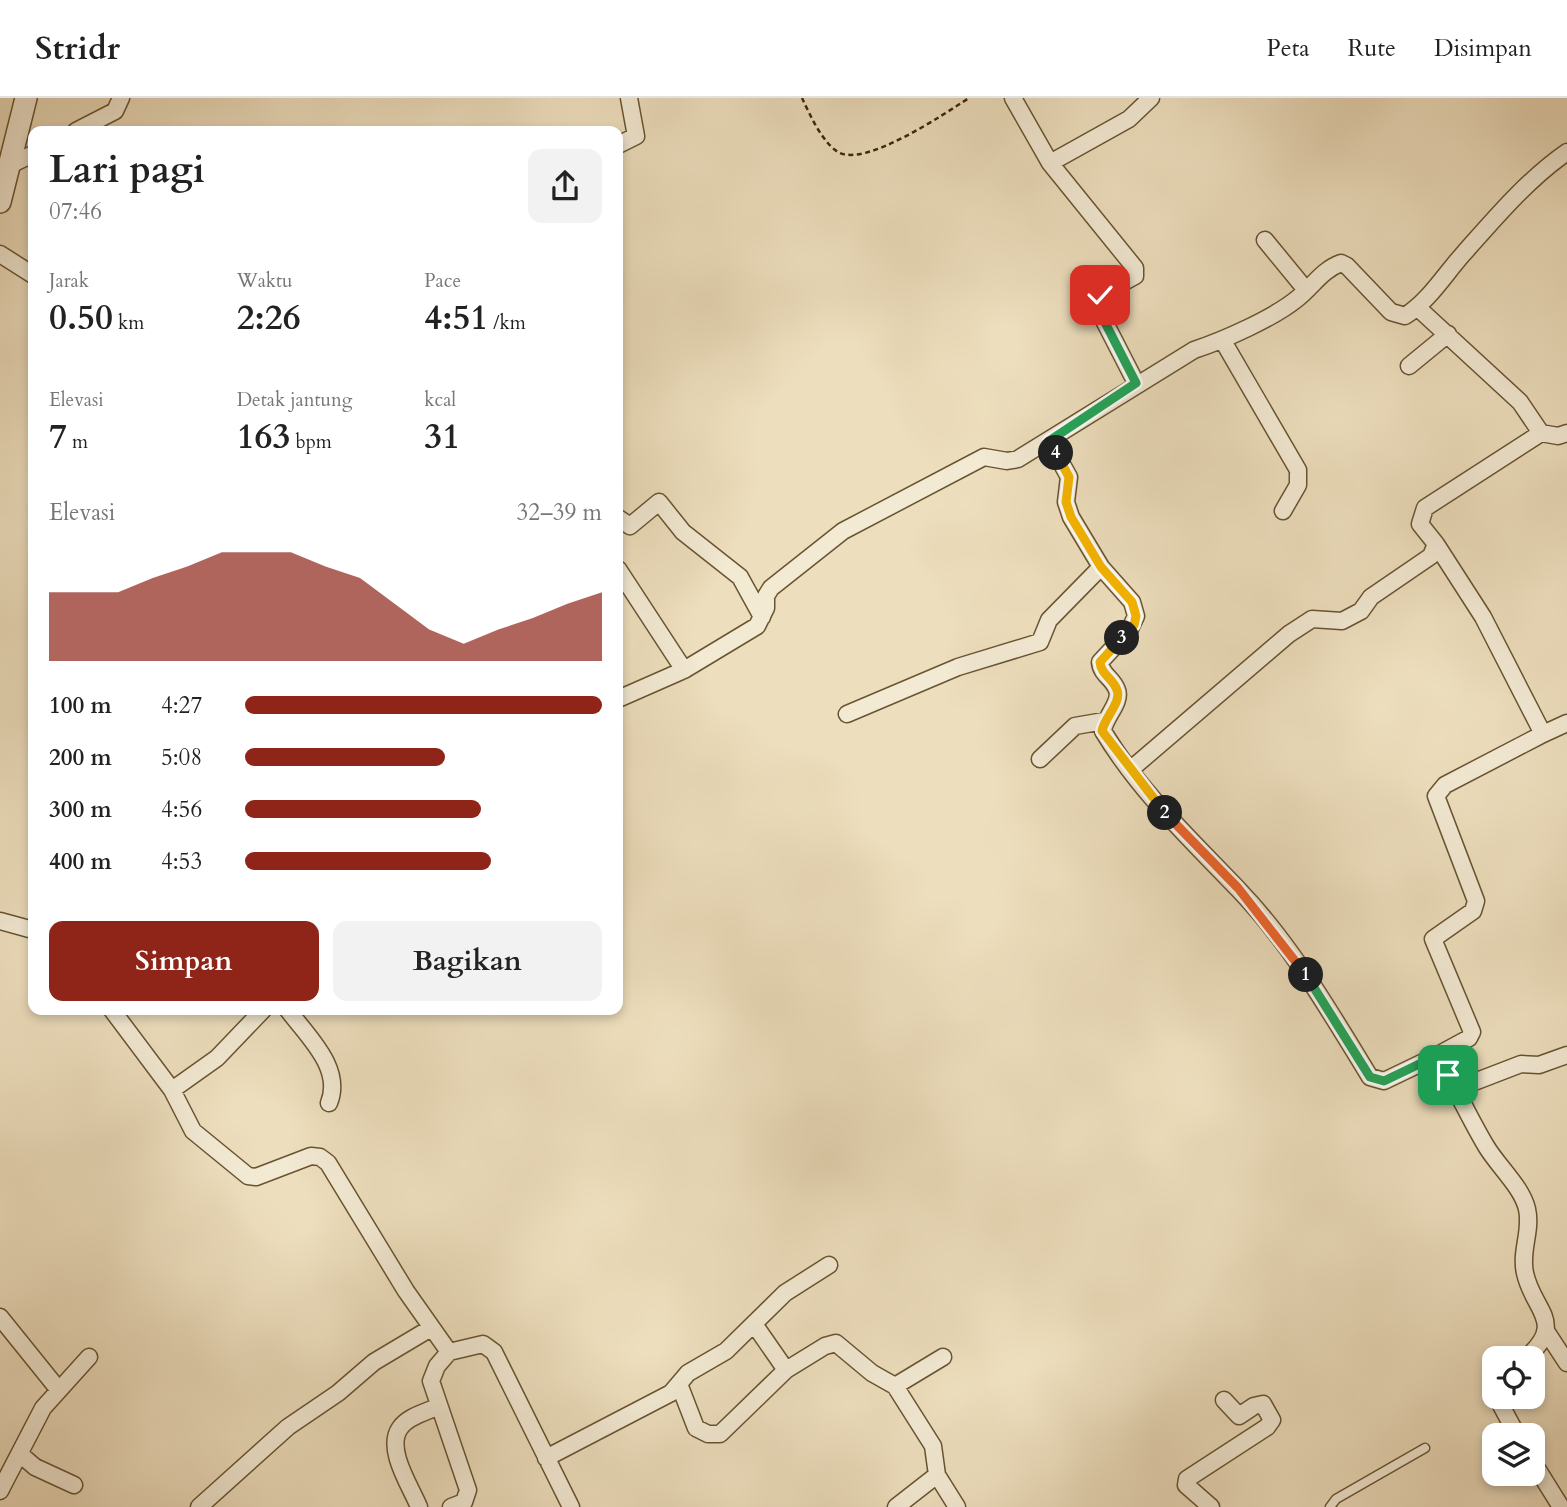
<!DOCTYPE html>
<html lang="id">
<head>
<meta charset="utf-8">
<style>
  body { margin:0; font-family:Cardo,serif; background:#f2f2f2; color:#222; height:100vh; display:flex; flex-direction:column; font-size:26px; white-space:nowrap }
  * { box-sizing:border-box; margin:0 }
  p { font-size:23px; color:#767676 }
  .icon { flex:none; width:38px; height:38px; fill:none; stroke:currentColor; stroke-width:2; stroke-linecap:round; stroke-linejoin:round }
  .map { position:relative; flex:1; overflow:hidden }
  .details { position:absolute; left:28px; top:28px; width:595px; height:889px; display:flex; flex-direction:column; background:#fff; border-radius:14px; box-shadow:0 4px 10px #0003 }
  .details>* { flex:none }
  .tools { position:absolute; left:1482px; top:1248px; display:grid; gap:14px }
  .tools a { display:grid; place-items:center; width:63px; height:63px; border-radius:14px; background:#fff; box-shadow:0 4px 10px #0003; font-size:35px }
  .pin { position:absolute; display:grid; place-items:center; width:60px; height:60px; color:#fff; margin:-30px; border-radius:14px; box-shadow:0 4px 10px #0006 }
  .km { position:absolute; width:35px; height:35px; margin:-18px; border-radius:50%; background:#222; color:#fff; font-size:19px; line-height:35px; text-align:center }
  .round { display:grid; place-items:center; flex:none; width:74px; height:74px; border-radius:14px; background:#f2f2f2 }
  .headline { display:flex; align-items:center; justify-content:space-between; height:119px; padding:0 21px }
  h1 { font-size:38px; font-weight:600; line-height:52px }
  .figures { display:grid; grid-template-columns:repeat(3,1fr); gap:10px; height:119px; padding:7px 21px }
  .figures div { display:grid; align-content:center }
  .figures b { font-size:35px; font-weight:600 }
  .figures small { font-size:19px; font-weight:400 }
  .figures p { font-size:19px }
  .chart { height:196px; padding:14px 21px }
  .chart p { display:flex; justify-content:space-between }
  .chart svg { width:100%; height:126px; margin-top:7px; fill:#8f2418; opacity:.7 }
  .button { display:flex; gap:14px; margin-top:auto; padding:14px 21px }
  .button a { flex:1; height:80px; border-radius:14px; background:#8f2418; color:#fff; font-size:28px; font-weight:600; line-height:80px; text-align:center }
  .button a+a { background:#f2f2f2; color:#222 }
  ul { padding:0 21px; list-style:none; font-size:23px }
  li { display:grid; grid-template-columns:112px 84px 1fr; align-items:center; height:52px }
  li i { height:18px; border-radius:9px; background:#8f2418 }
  header { display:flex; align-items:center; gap:42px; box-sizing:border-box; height:98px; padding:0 35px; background:#fff; border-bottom:2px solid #e0e0e0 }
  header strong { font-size:33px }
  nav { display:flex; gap:38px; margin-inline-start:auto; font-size:24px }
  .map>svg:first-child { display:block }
</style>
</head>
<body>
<header>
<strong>Stridr</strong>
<nav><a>Peta</a><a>Rute</a><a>Disimpan</a></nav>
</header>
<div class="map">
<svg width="1567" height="1409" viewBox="0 0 1567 1409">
  <rect width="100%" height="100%" fill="#eddebd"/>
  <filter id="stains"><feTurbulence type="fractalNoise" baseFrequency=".00286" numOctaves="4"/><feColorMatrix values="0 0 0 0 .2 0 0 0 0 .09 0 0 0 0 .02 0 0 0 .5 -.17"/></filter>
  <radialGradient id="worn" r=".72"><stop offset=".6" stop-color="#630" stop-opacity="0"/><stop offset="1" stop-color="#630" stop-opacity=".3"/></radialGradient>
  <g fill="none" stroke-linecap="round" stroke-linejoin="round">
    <defs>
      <path id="service" d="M 1330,1409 L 1336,1401 L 1425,1350"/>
      <path id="minor" d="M 1013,0 L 1050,65 L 1135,170 L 1135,178 L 1100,197 L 1096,207 L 1136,285
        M 76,33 L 115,13 L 121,0
        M 618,47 L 636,38 L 629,0
        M 1050,65 L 1129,21 L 1151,0
        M 10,67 L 33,56
        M 1265,142 L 1306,192
        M 0,156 L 33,177
        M 1418,210 L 1520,304 L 1541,335
        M 1223,243 L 1298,372 L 1298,387 L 1283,413
        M 1409,268 L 1448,236
        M 1049,343 L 1069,379 L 1066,404 L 1071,419 L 1101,469 L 1132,504 L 1136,518 L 1129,533 L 1100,564 C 1101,577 1113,580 1117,592 C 1122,604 1104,620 1103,633 C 1139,693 1190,741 1238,791 C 1291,846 1330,914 1370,979 L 1384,983 L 1436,958 C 1455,987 1468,1018 1486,1048 C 1497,1067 1522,1089 1527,1111 C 1532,1133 1520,1153 1525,1175 C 1533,1213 1567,1224 1526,1260
        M 618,420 L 630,428 L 659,404 L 683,434 L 740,479 L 762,519
        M 1436,446 L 1483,519 L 1543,636 L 1567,625
        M 618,471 L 684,572
        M 618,601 L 684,572 L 757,528 L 766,510 L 766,498 L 771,490 L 843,433 L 984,359 L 1007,363 L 1018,361 L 1194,252 C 1224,242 1274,220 1298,200 C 1313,188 1322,172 1341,165 L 1347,168 L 1391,214 L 1405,218 C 1429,203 1445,176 1464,155 C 1495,120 1528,81 1567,54
        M 847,616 L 958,569 L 1040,544 L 1049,522 L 1101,469
        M 1040,661 L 1075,628 L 1104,623
        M 1130,672 L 1289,536 L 1312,521 L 1342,523 L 1361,513 L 1371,499 L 1431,458 L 1436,446 L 1420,426 L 1425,410 L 1541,335 L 1558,338 L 1567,335
        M 0,823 L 33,832
        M 112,912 L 172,992 L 217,960 L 263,912
        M 288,912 C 308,939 343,970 329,1005
        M 1436,958 L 1469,940 L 1472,934 L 1433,841 L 1473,813 L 1476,803 L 1436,698 L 1445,687 L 1543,636
        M 1456,991 L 1521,966 L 1539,967 L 1567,957
        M 172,992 L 193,1033 L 248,1078 L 256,1079 L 311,1058 L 320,1059 L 328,1065 L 406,1193 L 449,1254 L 483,1246 L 494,1254 L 571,1409
        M 0,1219 L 58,1291
        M 754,1226 L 786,1272 L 825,1248 L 836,1245 L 872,1275 L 895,1288 L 943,1259
        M 1546,1233 L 1567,1265
        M 449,1254 L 437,1268 L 431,1283 L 468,1392 L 464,1404 L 451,1409
        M 679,1286 L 696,1330 L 708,1336 L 720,1336 L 786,1272
        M 895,1288 L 933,1348 L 937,1377
        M 1496,1298 L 1517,1337
        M 21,1357 L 35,1369 L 74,1387
        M 546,1360 L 671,1295 L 688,1275 L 726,1253 L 785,1195 L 829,1167
        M 1533,1364 L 1561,1409
        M 0,1393 L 43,1310 L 89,1259
        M 199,1409 L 288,1329 L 338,1295 L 374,1264 L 431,1230
        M 419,1409 C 411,1389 385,1351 400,1330 C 408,1318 427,1314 439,1308
        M 896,1409 L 937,1377 L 957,1409
        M 1211,1409 L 1186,1387 L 1187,1381 L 1267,1329 L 1272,1322 L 1263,1306 L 1254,1308 L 1239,1318 L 1224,1302"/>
      <path id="tertiary" d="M 0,104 L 26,0"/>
    </defs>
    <!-- service casing -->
    <use href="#service" stroke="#685431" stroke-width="11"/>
    <!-- minor casing -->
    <use href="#minor" stroke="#685431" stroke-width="19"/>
    <!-- tertiary casing -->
    <use href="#tertiary" stroke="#685431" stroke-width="24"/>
    <!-- path -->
    <path stroke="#3c2602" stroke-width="2.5" stroke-dasharray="5 3.5" stroke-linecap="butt" d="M 802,0 C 810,17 822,44 838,54 C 865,70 944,16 969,0"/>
    <!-- service -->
    <use href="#service" stroke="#f3ead4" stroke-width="8"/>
    <!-- minor -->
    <use href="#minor" stroke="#f3ead4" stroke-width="16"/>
    <!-- tertiary -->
    <use href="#tertiary" stroke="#f3ead4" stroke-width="21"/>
  </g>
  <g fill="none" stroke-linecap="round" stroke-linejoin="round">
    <defs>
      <path id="split-1" d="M 1306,877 L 1370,979 L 1384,983 L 1436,958 L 1448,977"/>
      <path id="split-2" d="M 1165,715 L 1238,790 L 1306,877"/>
      <path id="split-3" d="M 1122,540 L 1100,564 C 1101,577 1113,580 1117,592 C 1122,604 1104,620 1102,633 L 1165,715"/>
      <path id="split-4" d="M 1056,355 L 1069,379 L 1066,404 L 1071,419 L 1101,469 L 1132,504 L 1136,518 L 1134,527 L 1122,540"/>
      <path id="split-5" d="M 1056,355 L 1049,343 L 1136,285 L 1096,207 L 1100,197"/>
    </defs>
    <!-- split-1 casing -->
    <use href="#split-1" stroke="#fff" stroke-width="14"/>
    <!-- split-2 casing -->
    <use href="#split-2" stroke="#fff" stroke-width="14"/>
    <!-- split-3 casing -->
    <use href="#split-3" stroke="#fff" stroke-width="14"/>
    <!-- split-4 casing -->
    <use href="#split-4" stroke="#fff" stroke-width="14"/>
    <!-- split-5 casing -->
    <use href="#split-5" stroke="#fff" stroke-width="14"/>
    <!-- split-1 -->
    <use href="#split-1" stroke="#22a559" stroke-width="9"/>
    <!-- split-2 -->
    <use href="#split-2" stroke="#f0652b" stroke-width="9"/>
    <!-- split-3 -->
    <use href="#split-3" stroke="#f5b400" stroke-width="9"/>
    <!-- split-4 -->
    <use href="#split-4" stroke="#f5b400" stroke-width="9"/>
    <!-- split-5 -->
    <use href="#split-5" stroke="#22a559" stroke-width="9"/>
  </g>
  <rect width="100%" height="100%" filter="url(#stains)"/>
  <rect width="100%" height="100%" fill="url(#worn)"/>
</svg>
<div class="tools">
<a><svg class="icon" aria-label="locate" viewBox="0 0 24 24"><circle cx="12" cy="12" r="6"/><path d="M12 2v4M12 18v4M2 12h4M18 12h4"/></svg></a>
<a><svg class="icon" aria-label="layers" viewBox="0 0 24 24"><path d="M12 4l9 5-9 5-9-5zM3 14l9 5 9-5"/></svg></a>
</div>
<div class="pin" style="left:1448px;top:977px;background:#1e9e55"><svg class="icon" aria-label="arrive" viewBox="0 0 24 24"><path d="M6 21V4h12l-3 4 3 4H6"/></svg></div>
<div class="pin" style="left:1100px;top:197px;background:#d93025"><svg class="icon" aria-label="check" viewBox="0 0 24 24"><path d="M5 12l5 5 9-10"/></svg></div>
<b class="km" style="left:1306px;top:877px">1</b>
<b class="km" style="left:1165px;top:715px">2</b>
<b class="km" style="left:1122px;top:540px">3</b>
<b class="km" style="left:1056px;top:355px">4</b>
<section class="details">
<div class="headline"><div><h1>Lari pagi</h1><p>07:46</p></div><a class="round"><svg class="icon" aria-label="share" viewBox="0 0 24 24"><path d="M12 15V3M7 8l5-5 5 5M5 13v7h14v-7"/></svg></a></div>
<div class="figures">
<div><p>Jarak</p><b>0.50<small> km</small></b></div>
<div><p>Waktu</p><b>2:26</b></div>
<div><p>Pace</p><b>4:51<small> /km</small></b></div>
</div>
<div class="figures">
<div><p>Elevasi</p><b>7<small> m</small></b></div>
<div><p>Detak jantung</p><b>163<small> bpm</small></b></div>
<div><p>kcal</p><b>31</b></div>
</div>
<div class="chart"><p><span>Elevasi</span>32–39 m</p>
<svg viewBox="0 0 160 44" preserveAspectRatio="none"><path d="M0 44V20L10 20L20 20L30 15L40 11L50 6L60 6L70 6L80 11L90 15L100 24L110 33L120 38L130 33L140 29L150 24L160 20V44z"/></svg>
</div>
<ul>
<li><b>100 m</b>4:27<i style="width:100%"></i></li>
<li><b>200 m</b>5:08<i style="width:56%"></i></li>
<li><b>300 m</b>4:56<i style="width:66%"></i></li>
<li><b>400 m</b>4:53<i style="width:69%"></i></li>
</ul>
<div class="button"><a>Simpan</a><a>Bagikan</a></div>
</section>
</div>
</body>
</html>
